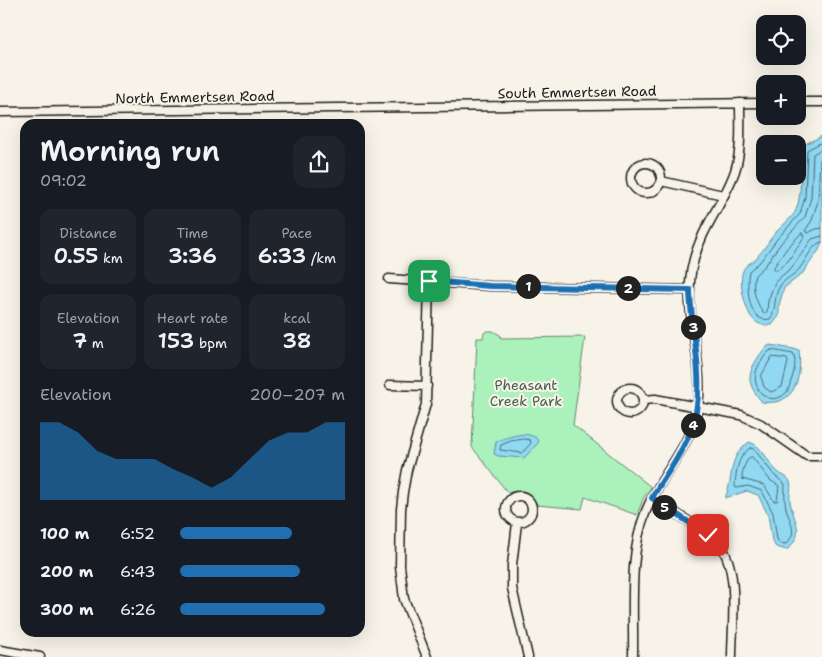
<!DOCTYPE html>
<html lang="en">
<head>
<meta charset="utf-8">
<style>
  body { margin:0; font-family:"Shantell Sans",sans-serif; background:#20242c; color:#f1f3f6; height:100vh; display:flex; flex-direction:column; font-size:19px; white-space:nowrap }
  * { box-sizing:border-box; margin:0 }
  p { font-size:16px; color:#9ea1a6 }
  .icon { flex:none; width:28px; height:28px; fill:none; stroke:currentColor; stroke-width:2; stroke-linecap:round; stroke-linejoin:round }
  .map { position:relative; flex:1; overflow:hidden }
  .sheet { position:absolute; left:20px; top:119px; width:345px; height:518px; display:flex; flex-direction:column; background:#171b24; border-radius:15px; box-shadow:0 5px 20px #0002 }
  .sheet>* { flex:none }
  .controls { position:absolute; left:756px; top:15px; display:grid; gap:10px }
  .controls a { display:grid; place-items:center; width:50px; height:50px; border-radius:10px; background:#171b24; box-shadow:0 5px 20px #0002; font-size:25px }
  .pin { position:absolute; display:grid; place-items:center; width:42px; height:42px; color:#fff; margin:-21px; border-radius:10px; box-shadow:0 2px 8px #0006 }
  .km { position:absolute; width:25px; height:25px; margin:-12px; border-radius:50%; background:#222; color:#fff; font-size:14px; line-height:25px; text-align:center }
  .round { display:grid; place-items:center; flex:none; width:52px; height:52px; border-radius:15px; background:#20242c }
  .headline { display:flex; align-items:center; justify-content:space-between; height:85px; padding:0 20px }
  h1 { font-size:28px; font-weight:600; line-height:38px }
  .metrics { display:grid; grid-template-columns:repeat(3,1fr); gap:8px; height:85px; padding:5px 20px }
  .metrics div { display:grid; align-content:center; border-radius:12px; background:#20242c; text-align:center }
  .metrics b { font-size:21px; font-weight:600 }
  .metrics small { font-size:14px; font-weight:400 }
  .metrics p { font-size:14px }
  .chart { height:140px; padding:10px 20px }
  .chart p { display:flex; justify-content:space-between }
  .chart svg { width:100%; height:90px; margin-top:5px; fill:#1f6fb2; opacity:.7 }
  ul { padding:0 20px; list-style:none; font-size:16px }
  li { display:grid; grid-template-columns:80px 60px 1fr; align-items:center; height:38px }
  li i { height:12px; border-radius:6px; background:#1f6fb2 }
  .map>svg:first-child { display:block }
</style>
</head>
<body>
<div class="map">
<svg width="822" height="657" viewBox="0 0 822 657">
  <rect width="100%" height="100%" fill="#f7f3e8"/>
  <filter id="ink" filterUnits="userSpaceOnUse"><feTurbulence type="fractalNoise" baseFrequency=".02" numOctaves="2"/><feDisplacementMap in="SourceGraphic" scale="10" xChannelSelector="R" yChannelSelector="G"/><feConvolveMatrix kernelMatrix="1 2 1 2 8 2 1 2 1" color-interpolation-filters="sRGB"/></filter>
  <g filter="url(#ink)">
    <!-- green -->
    <path fill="#abf1bc" stroke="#64866c" d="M 487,331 L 493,331 L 500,335 L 501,338 L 585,337 L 573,425 L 651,487 L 643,499 L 637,515 L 585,497 L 582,509 L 537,505 C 531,491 522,488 508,493 L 472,447 L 477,338 L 483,338 L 484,333 Z"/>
    <!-- water -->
    <path fill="#91d9f3" stroke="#628d9d" d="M 822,136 L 822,242 L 819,250 L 802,274 L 784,288 L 779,305 L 779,316 L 772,325 C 761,326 756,324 750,315 C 744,303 737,278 745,267 C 749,263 754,261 757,257 C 765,249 770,238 778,230 C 784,224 793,217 796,210 C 804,189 798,167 803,145 Z
      M 770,345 L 799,350 C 802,376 796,407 762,402 C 747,384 746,376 759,356 C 763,351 764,348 770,345 Z
      M 526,434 L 535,437 L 539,442 L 524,458 L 498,456 L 494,454 L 496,442 C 506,437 515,435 526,434 Z
      M 749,442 C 764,446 767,463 778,472 C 782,476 788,476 790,482 C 792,487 789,495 790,501 C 793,522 807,531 787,550 L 776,547 L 772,541 L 768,515 L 758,495 L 747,491 L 725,498 C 735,476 726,459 749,442 Z"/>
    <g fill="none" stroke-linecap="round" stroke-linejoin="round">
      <!-- shore -->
      <path stroke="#4b6872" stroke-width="1" d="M 822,142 L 807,150 L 805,197 L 800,214 L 777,239 L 760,262 L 749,271 C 746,285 748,325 770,319 C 777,310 773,296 780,286 C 784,279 795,275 800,268 C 806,260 813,243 822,242
        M 822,149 L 813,154 L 811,198 L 805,217 L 781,243 L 765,266 L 755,275 C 751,289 756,301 763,313 L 765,314 L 767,312 L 768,301 L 775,282 L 793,266 L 812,239 L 822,236
        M 822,157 L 820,159 L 818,201 L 812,220 L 805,231 L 808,233 L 816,229 L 822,228
        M 802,233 L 804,237 L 788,261 L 777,270 L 774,270 L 774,267 L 787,248 Z
        M 771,350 L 793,354 C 797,361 794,373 791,381 C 790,384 789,389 787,392 C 769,411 744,385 761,362 C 764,357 766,353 771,350 Z
        M 772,357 L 787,359 L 788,362 L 782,387 L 771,392 L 764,387 L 761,377 Z
        M 525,439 L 530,440 L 531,443 L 522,453 L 500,450 L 501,445 L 511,441 Z
        M 750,448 L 754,449 L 774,475 L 785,484 C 785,492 784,499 786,508 C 789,521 799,532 786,544 L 779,543 L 777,539 L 773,513 L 762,491 L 748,486 L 737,488 L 735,487 C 736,472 737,457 750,448 Z
        M 752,457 L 770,480 L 779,486 L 777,501 L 774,501 L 764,485 L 742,479 C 742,471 744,465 749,458 Z"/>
      <defs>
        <path id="street" d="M 798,102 L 822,102
          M 0,112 L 765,103
          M631 178a15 15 0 1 1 30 0a15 15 0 1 1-30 0Z
          M 661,181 L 723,195
          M 389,279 L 490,286 L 690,290
          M 390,385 L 427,386
          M617 401a13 13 0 1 1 26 0a13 13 0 1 1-26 0Z
          M 644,400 L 655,399 L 741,415 L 761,424 L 807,456 L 822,456
          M506 509a13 13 0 1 1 26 0a13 13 0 1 1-26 0Z
          M 652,498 C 671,511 704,529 719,544 C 740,568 732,625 732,657
          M 517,523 L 512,565 L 512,588 L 528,657
          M 0,650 L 40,657
          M 427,657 L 404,599 L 400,566 L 401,509 L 403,492 L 407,470 L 426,404 L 429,281
          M 633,657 C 634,610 628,555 646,511 C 661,474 691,447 698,406 C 705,359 681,310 693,263 C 701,228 724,203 735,171 C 742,149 740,125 740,103"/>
      </defs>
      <!-- street casing -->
      <use href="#street" stroke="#1c1c1c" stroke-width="11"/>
      <!-- street -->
      <use href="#street" stroke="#f7f3e8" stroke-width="8"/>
    </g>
  </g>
  <g fill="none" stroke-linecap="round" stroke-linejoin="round" filter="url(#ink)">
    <defs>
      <path id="route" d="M 429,281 L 490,286 L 690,290 C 691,338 709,388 689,435 C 679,458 664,477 652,498 L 708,535"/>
    </defs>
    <!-- route casing -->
    <use href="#route" stroke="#fff" stroke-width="10"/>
    <!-- route -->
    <use href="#route" stroke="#1f6fb2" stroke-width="6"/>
  </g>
  <g text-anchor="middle" stroke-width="4" stroke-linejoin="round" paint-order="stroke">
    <!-- street labels -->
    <g font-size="14" fill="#1c1c1c" stroke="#f7f3e8">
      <text transform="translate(577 92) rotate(-1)" y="5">South Emmertsen Road</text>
      <text transform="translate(195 97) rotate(-1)" y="5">North Emmertsen Road</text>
    </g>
    <!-- park labels -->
    <g font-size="14" fill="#475c4c" stroke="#f7f3e8">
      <text x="526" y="390">Pheasant<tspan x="526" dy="16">Creek Park</tspan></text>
    </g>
  </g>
</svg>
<div class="controls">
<a><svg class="icon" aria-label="locate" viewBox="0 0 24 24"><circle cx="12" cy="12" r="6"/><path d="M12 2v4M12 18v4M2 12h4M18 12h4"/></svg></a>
<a>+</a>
<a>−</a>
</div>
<div class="pin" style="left:429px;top:281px;background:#1e9e55"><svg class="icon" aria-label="arrive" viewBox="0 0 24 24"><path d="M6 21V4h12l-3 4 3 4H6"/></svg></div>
<div class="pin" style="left:708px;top:535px;background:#d93025"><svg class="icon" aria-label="check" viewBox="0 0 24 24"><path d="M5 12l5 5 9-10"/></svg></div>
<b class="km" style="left:528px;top:286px">1</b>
<b class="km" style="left:628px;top:288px">2</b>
<b class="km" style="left:693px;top:327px">3</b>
<b class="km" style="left:693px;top:425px">4</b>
<b class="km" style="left:664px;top:507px">5</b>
<section class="sheet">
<div class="headline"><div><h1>Morning run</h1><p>09:02</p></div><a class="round"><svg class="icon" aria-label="share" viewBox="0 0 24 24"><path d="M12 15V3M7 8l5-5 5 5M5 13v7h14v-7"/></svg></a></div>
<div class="metrics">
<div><p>Distance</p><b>0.55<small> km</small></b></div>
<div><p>Time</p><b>3:36</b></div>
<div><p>Pace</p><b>6:33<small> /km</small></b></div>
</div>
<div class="metrics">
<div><p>Elevation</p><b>7<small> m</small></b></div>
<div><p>Heart rate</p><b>153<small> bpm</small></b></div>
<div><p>kcal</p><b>38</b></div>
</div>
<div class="chart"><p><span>Elevation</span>200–207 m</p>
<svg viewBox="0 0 160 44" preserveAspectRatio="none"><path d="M0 44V6L10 6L20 11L30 20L40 24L50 24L60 24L70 29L80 33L90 38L100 33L110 24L120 15L130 11L140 11L150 6L160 6V44z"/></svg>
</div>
<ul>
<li><b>100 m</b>6:52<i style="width:68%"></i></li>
<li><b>200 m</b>6:43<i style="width:73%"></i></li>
<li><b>300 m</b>6:26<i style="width:88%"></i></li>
</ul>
</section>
</div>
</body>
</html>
